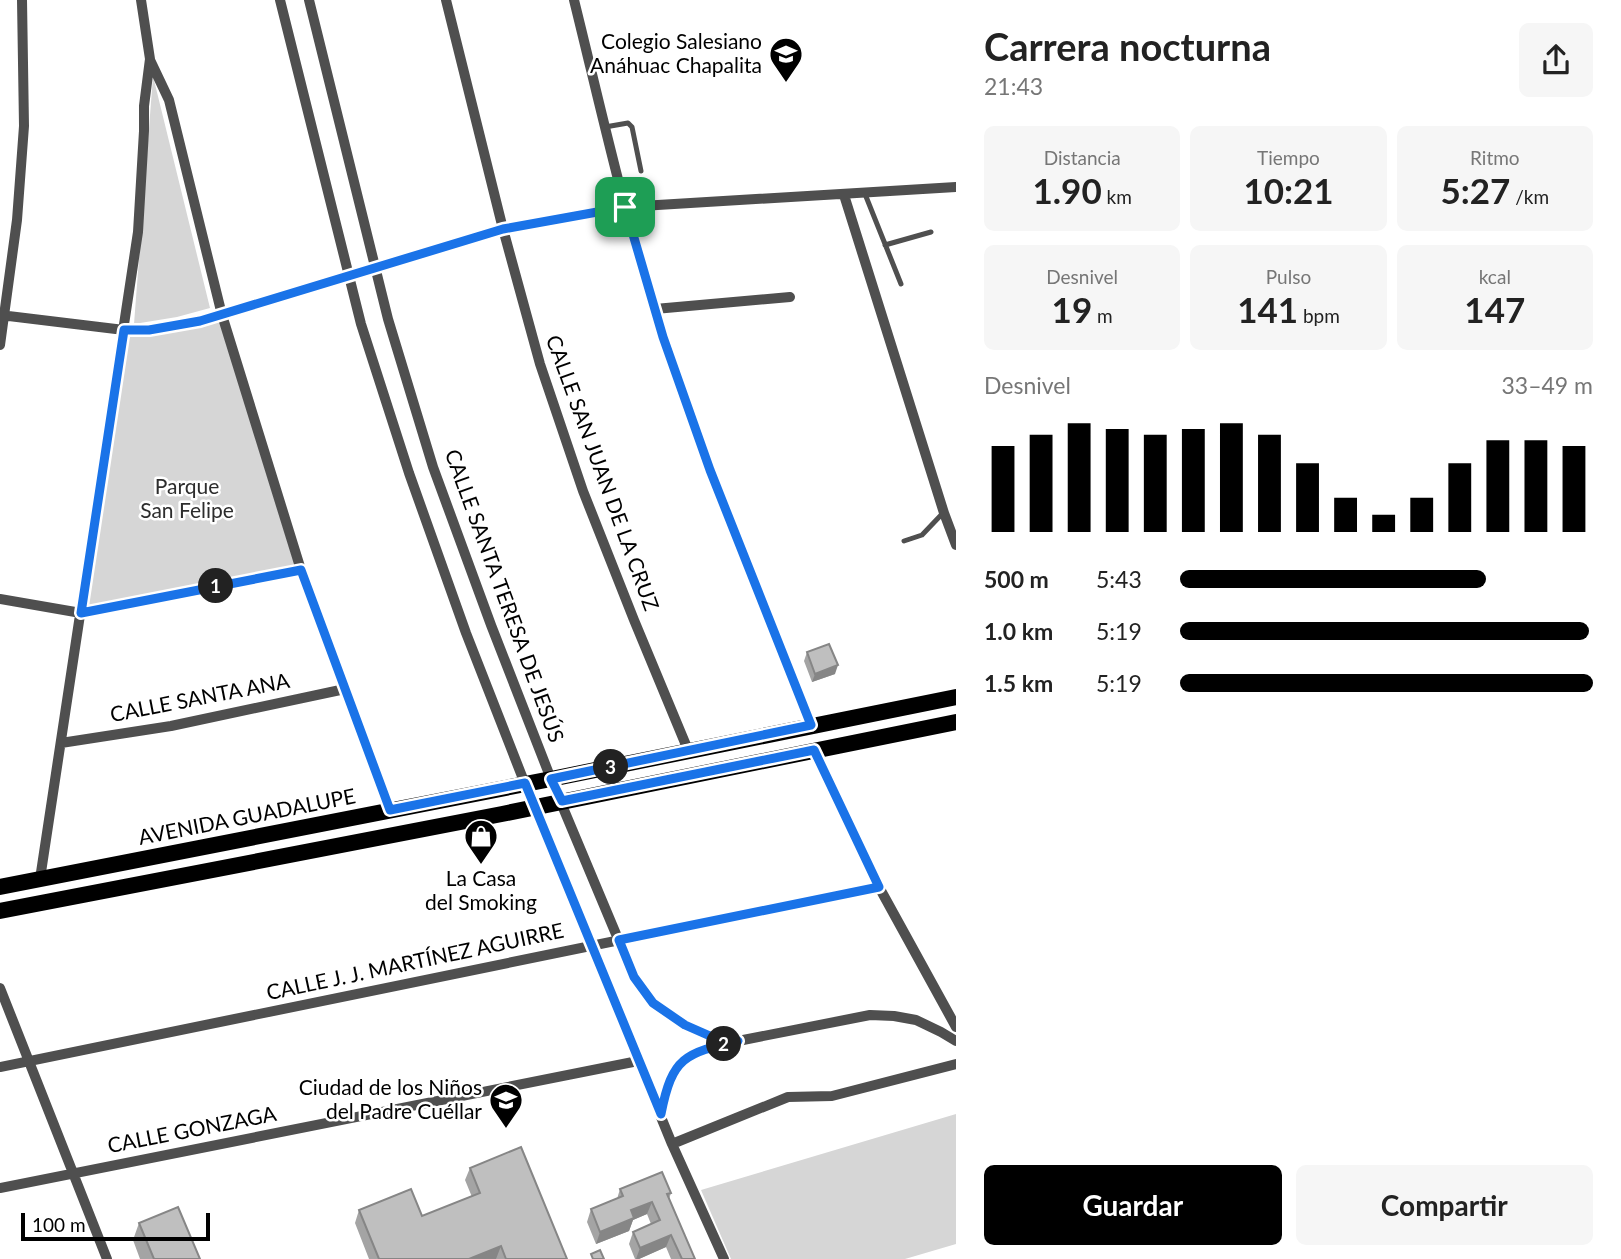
<!DOCTYPE html>
<html lang="es">
<head>
<meta charset="utf-8">
<style>
  body { margin:0; font-family:Lato,sans-serif; background:#f6f6f6; color:#222; height:100vh; display:flex; flex-direction:column; font-size:26px; white-space:nowrap }
  * { box-sizing:border-box; margin:0 }
  p { font-size:23px; color:#767676 }
  .icon { flex:none; width:38px; height:38px; fill:none; stroke:currentColor; stroke-width:2; stroke-linecap:round; stroke-linejoin:round }
  .map { position:relative; flex:1; overflow:hidden }
  .sheet { display:flex; flex-direction:column; background:#fff; width:665px }
  .sheet>* { flex:none }
  .scale { position:absolute; left:21px; bottom:18px; width:189px; box-sizing:border-box; padding-left:7px; border:4px solid #000; border-top:0; font-size:19px; line-height:24px; white-space:nowrap; color:#000; -webkit-text-stroke:5px #fff; paint-order:stroke }
  .pin { position:absolute; display:grid; place-items:center; width:60px; height:60px; color:#fff; margin:-30px; border-radius:14px; box-shadow:0 4px 10px #0006 }
  .km { position:absolute; width:35px; height:35px; margin:-18px; border-radius:50%; background:#222; color:#fff; font-size:19px; line-height:35px; text-align:center }
  .round { display:grid; place-items:center; flex:none; width:74px; height:74px; border-radius:10px; background:#f6f6f6 }
  .overview { display:flex; align-items:center; justify-content:space-between; height:119px; padding:0 28px }
  h1 { font-size:38px; font-weight:700; line-height:52px }
  .stats { display:grid; grid-template-columns:repeat(3,1fr); gap:10px; height:119px; padding:7px 28px }
  .stats div { display:grid; align-content:center; border-radius:10px; background:#f6f6f6; text-align:center }
  .stats b { font-size:35px; font-weight:700 }
  .stats small { font-size:19px; font-weight:400 }
  .stats p { font-size:19px }
  .chart { height:196px; padding:14px 28px }
  .chart p { display:flex; justify-content:space-between }
  .chart svg { width:100%; height:126px; margin-top:7px; stroke:#000; stroke-width:6 }
  .cta { display:flex; gap:14px; margin-top:auto; padding:14px 28px }
  .cta a { flex:1; height:80px; border-radius:10px; background:#000; color:#fff; font-size:28px; font-weight:700; line-height:80px; text-align:center }
  .cta a+a { background:#f6f6f6; color:#222 }
  ul { padding:0 28px; list-style:none; font-size:23px }
  li { display:grid; grid-template-columns:112px 84px 1fr; align-items:center; height:52px }
  li i { height:18px; border-radius:9px; background:#000 }
  main { display:flex; flex:1; min-height:0 }
  .map>svg:first-child { display:block }
</style>
</head>
<body>
<main>
<div class="map">
<svg width="956" height="1259" viewBox="0 0 956 1259">
  <rect width="100%" height="100%" fill="#fff"/>
  <!-- green -->
  <path fill="#d6d6d6" d="M 153,76 L 210,308 L 177,317 L 134,324 Z
    M 219,320 L 295,566 L 83,610 L 129,332 Z
    M 956,1114 L 956,1244 L 905,1259 L 731,1259 L 701,1190 Z"/>
  <g fill="none" stroke-linecap="round" stroke-linejoin="round">
    <!-- lane -->
    <path stroke="#4f4f4f" stroke-width="5" d="M 605,127 L 628,123 L 632,127 L 641,171
      M 865,194 L 901,284
      M 885,245 L 931,232
      M 904,541 L 922,535 L 943,513"/>
    <!-- street -->
    <path stroke="#4f4f4f" stroke-width="10" d="M 280,0 L 361,324 L 409,473 L 466,633 L 534,807 L 672,1144 L 724,1259
      M 309,0 L 388,319 L 433,467 L 491,625 L 551,779 L 634,977 L 653,1003 L 685,1025 L 710,1036 L 738,1041 L 870,1015 L 894,1016 L 916,1020 L 941,1032 L 956,1041
      M 446,0 L 503,229 L 540,364 L 583,491 L 634,620 L 688,750
      M 574,0 C 602,113 627,228 664,338 C 707,469 761,597 811,725
      M 150,60 L 169,100 L 222,315 L 301,570 L 390,810
      M 844,195 L 944,513 L 956,545
      M 655,309 L 790,297
      M 0,315 L 124,330 L 149,330 L 173,327 L 222,315 L 503,229 L 625,207 L 956,187
      M 0,345 L 17,220 L 24,126 L 22,0
      M 0,599 L 81,613 L 301,570
      M 61,743 L 171,726 L 345,689
      M 814,750 L 879,887 L 956,1027
      M 40,879 L 138,232 L 144,131 L 144,106 L 150,59 L 141,0
      M 0,988 L 107,1259
      M 0,1067 L 879,887
      M 661,1112 C 671,1062 683,1053 732,1042
      M 672,1144 L 788,1097 L 832,1096 L 956,1064
      M 0,1188 L 638,1061"/>
    <!-- primary -->
    <path stroke="#000" stroke-width="16" d="M 0,887 L 551,779 L 956,697
      M 0,911 L 502,814 L 956,722"/>
  </g>
  <!-- wall -->
  <path fill="#a4a4a4" d="M 807,652 L 835,674 L 812,682 L 804,661 Z
    M 470,1168 L 567,1259 L 369,1259 L 355,1223 L 359,1210 L 422,1216 L 472,1197 L 465,1180 Z
    M 620,1189 L 671,1193 L 669,1199 L 695,1259 L 671,1259 L 666,1247 L 639,1259 L 635,1259 L 629,1244 L 633,1232 L 651,1224 L 647,1214 L 633,1220 L 629,1231 L 596,1244 L 587,1222 L 591,1209 L 617,1199 Z
    M 139,1223 L 200,1259 L 140,1259 L 133,1240 Z"/>
  <!-- shaded-wall -->
  <path fill="#868686" d="M 838,665 L 835,674 L 812,682 L 815,674 Z
    M 652,1202 L 647,1214 L 633,1220 L 629,1231 L 596,1244 L 600,1232 L 631,1210 Z
    M 671,1235 L 666,1247 L 639,1259 L 636,1259 L 640,1248 Z
    M 501,1246 L 496,1259 L 469,1259 Z"/>
  <!-- building -->
  <path fill="#bfbfbf" stroke="#868686" stroke-width="2" d="M 829,644 L 838,665 L 815,674 L 807,652 Z
    M 521,1147 L 567,1259 L 506,1259 L 501,1246 L 469,1259 L 379,1259 L 359,1210 L 411,1189 L 422,1216 L 480,1193 L 470,1168 Z
    M 662,1172 L 671,1193 L 667,1194 L 695,1259 L 682,1259 L 671,1235 L 640,1248 L 633,1232 L 660,1220 L 652,1202 L 631,1210 L 634,1218 L 600,1232 L 591,1209 L 623,1196 L 620,1189 Z
    M 178,1207 L 200,1259 L 154,1259 L 139,1223 Z
    M 600,1250 L 604,1259 L 593,1259 L 591,1254 Z"/>
  <g fill="none" stroke-linecap="round" stroke-linejoin="round">
    <defs>
      <path id="route" d="M 625,207 L 663,337 L 710,470 L 811,725 L 551,779 L 562,801 L 814,750 L 879,887 L 619,940 L 634,977 L 653,1003 L 685,1025 L 710,1036 L 738,1041 C 685,1053 672,1057 661,1114 L 525,783 L 390,810 L 301,570 L 81,613 L 124,330 L 149,330 L 200,321 L 503,229 Z"/>
    </defs>
    <!-- route casing -->
    <use href="#route" stroke="#fff" stroke-width="14"/>
    <!-- route -->
    <use href="#route" stroke="#1a73e8" stroke-width="9"/>
  </g>
  <!-- icons -->
  <defs>
    <symbol id="university-pin" viewBox="-11 -11 22 30"><path d="M0 17L-7.5 6A9.5 9.5 0 1 1 7.5 6Z" fill="#000" stroke="#fff"/><path d="M0-5L7-2L0 1L-7-2ZM-4 1L0 2.5L4 1V4Q0 6-4 4Z" fill="#fff"/></symbol>
    <symbol id="shop-pin" viewBox="-11 -11 22 30"><path d="M0 17L-7.5 6A9.5 9.5 0 1 1 7.5 6Z" fill="#000" stroke="#fff"/><path d="M-5-2.5h2.3a2.7 3.5 0 0 1 5.4 0H5L5.5 6h-11ZM-1.5-2.5h3a1.5 2.3 0 0 0-3 0Z" fill="#fff"/></symbol>
    <symbol id="school-pin" viewBox="-11 -11 22 30"><path d="M0 17L-7.5 6A9.5 9.5 0 1 1 7.5 6Z" fill="#000" stroke="#fff"/><path d="M0-5L7-2L0 1L-7-2ZM-4 1L0 2.5L4 1V4Q0 6-4 4Z" fill="#fff"/></symbol>
  </defs>
  <g fill-rule="evenodd">
    <use href="#university-pin" x="767" y="35" width="38" height="52"/>
    <use href="#shop-pin" x="462" y="817" width="38" height="52"/>
    <use href="#school-pin" x="487" y="1081" width="38" height="52"/>
  </g>
  <g text-anchor="middle" stroke-width="5" stroke-linejoin="round" paint-order="stroke">
    <!-- poi labels -->
    <g font-size="21" fill="#000" stroke="#fff" text-anchor="end">
      <text x="762" y="49">Colegio Salesiano<tspan x="762" dy="24">Anáhuac Chapalita</tspan></text>
      <text x="481" y="886" text-anchor="middle">La Casa<tspan x="481" dy="24">del Smoking</tspan></text>
      <text x="482" y="1095">Ciudad de los Niños<tspan x="482" dy="24">del Padre Cuéllar</tspan></text>
    </g>
    <!-- street labels -->
    <g font-size="21" fill="#000" stroke="#fff">
      <text transform="translate(602 473) rotate(70)" y="7">CALLE SAN JUAN DE LA CRUZ</text>
      <text transform="translate(504 596) rotate(70)" y="7">CALLE SANTA TERESA DE JESÚS</text>
      <text transform="translate(200 698) rotate(-11)" y="7">CALLE SANTA ANA</text>
      <text transform="translate(247 817) rotate(-11)" y="7">AVENIDA GUADALUPE</text>
      <text transform="translate(415 962) rotate(-12)" y="7">CALLE J. J. MARTÍNEZ AGUIRRE</text>
      <text transform="translate(192 1130) rotate(-11)" y="7">CALLE GONZAGA</text>
    </g>
    <!-- park labels -->
    <g font-size="21" fill="#2d2d2d" stroke="#fff">
      <text x="187" y="494">Parque<tspan x="187" dy="24">San Felipe</tspan></text>
    </g>
  </g>
</svg>
<div class="scale">100 m</div>
<div class="pin" style="left:625px;top:207px;background:#1e9e55"><svg class="icon" aria-label="arrive" viewBox="0 0 24 24"><path d="M6 21V4h12l-3 4 3 4H6"/></svg></div>
<b class="km" style="left:216px;top:586px">1</b>
<b class="km" style="left:724px;top:1044px">2</b>
<b class="km" style="left:611px;top:767px">3</b>
</div>
<section class="sheet">
<div class="overview"><div><h1>Carrera nocturna</h1><p>21:43</p></div><a class="round"><svg class="icon" aria-label="share" viewBox="0 0 24 24"><path d="M12 15V3M7 8l5-5 5 5M5 13v7h14v-7"/></svg></a></div>
<div class="stats">
<div><p>Distancia</p><b>1.90<small> km</small></b></div>
<div><p>Tiempo</p><b>10:21</b></div>
<div><p>Ritmo</p><b>5:27<small> /km</small></b></div>
</div>
<div class="stats">
<div><p>Desnivel</p><b>19<small> m</small></b></div>
<div><p>Pulso</p><b>141<small> bpm</small></b></div>
<div><p>kcal</p><b>147</b></div>
</div>
<div class="chart"><p><span>Desnivel</span>33–49 m</p>
<svg viewBox="0 0 160 44" preserveAspectRatio="none"><path d="M5 44V14M15 44V10M25 44V6M35 44V8M45 44V10M55 44V8M65 44V6M75 44V10M85 44V20M95 44V32M105 44V38M115 44V32M125 44V20M135 44V12M145 44V12M155 44V14"/></svg>
</div>
<ul>
<li><b>500 m</b>5:43<i style="width:74%"></i></li>
<li><b>1.0 km</b>5:19<i style="width:99%"></i></li>
<li><b>1.5 km</b>5:19<i style="width:100%"></i></li>
</ul>
<div class="cta"><a>Guardar</a><a>Compartir</a></div>
</section>
</main>
</body>
</html>
